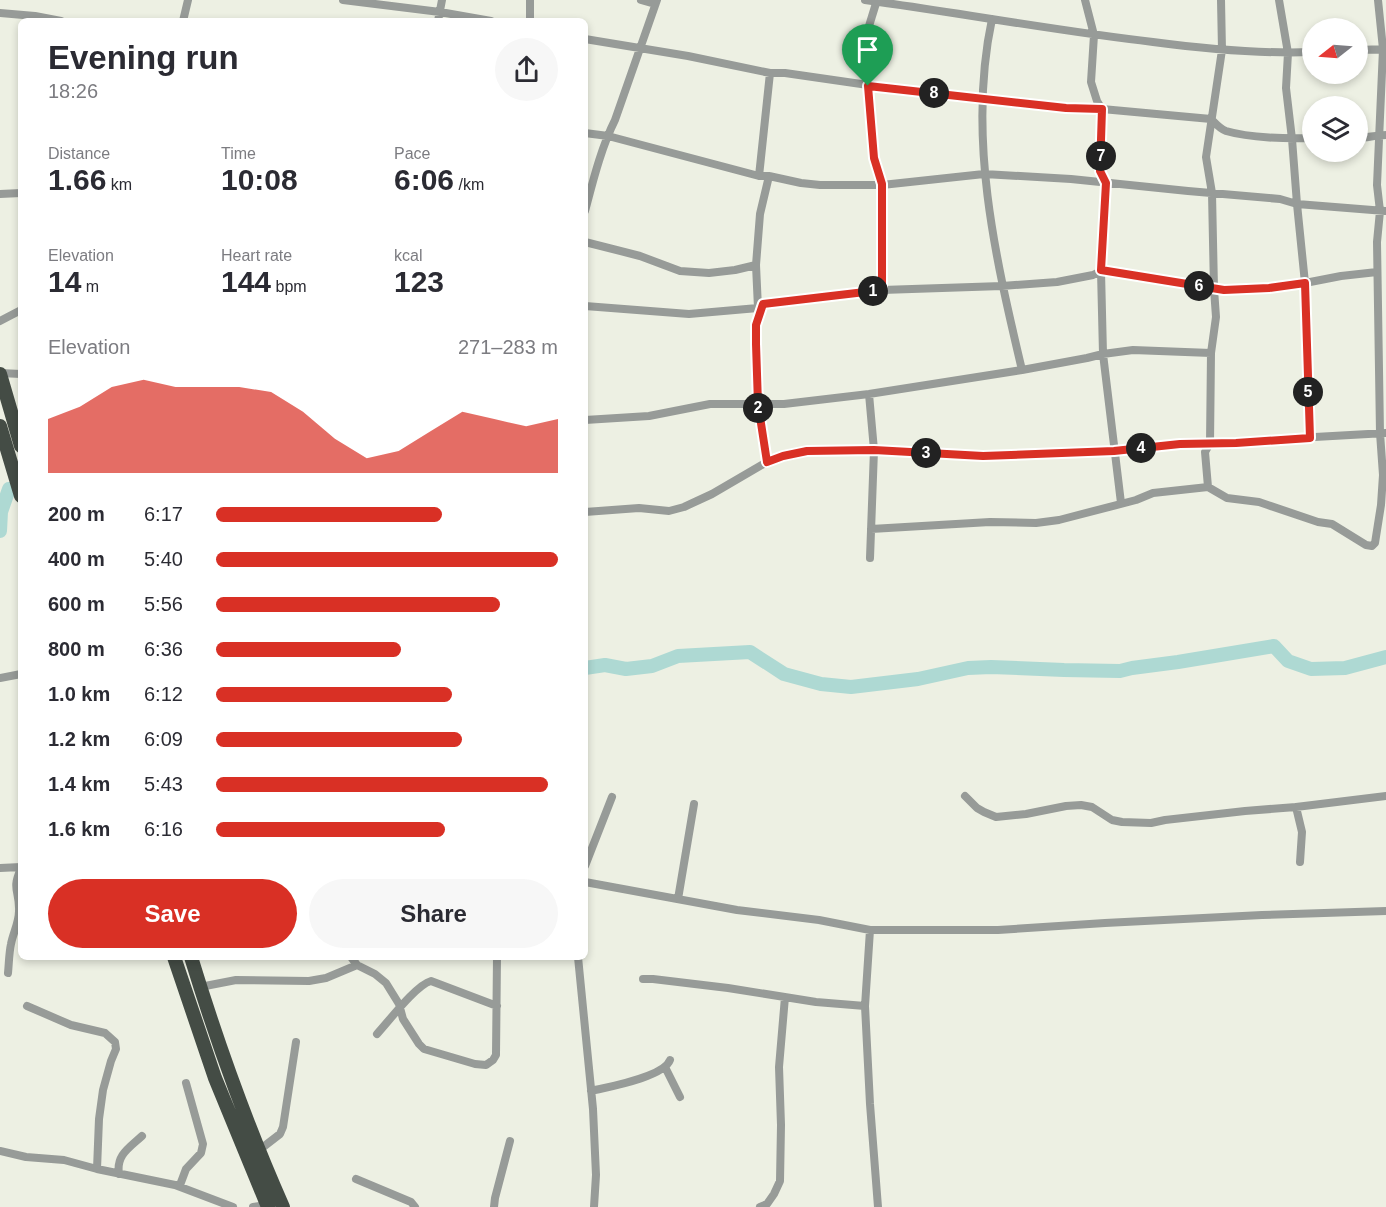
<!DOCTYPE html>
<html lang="en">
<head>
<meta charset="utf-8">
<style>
  body { margin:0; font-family:Arial,sans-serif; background:#f7f7f7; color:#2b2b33; height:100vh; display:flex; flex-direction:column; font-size:22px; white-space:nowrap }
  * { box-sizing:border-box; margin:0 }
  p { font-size:20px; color:#7c7c81 }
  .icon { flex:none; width:33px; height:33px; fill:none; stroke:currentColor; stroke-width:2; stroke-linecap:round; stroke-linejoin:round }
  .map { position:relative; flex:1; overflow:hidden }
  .sheet { position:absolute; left:18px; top:18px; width:570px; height:942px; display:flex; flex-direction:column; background:#fff; border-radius:9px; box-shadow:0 3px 9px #0003 }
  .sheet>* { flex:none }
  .needle { width:39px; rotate:253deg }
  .buttons { position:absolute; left:1302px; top:18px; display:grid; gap:12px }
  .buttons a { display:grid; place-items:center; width:66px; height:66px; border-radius:50%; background:#fff; box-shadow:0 3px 9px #0003; font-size:30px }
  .pin { position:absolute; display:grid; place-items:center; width:51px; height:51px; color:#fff; margin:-62px -26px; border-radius:50% 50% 50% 0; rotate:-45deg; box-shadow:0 0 6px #0007 }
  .pin .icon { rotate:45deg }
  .km { position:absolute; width:30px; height:30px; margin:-15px; border-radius:50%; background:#222; color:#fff; font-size:16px; line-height:30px; text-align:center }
  .round { display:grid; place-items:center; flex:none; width:63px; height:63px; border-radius:32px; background:#f7f7f7 }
  .head { display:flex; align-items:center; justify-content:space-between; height:102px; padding:0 30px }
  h1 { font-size:33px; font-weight:700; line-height:45px }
  .figures { display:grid; grid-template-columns:repeat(3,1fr); gap:9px; height:102px; padding:6px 30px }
  .figures div { display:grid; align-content:center }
  .figures b { font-size:30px; font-weight:700 }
  .figures small { font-size:16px; font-weight:400 }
  .figures p { font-size:16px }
  .chart { height:168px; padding:12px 30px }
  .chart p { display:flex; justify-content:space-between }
  .chart svg { width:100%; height:108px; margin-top:6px; fill:#d93025; opacity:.7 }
  .cta { display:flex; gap:12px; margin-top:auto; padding:12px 30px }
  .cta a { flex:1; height:69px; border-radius:36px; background:#d93025; color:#fff; font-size:24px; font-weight:700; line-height:69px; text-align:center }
  .cta a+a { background:#f7f7f7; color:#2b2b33 }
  ul { padding:0 30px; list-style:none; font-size:20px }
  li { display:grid; grid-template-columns:96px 72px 1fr; align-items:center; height:45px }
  li i { height:15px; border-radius:8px; background:#d93025 }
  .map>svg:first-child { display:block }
</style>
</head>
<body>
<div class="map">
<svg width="1386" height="1207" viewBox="0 0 1386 1207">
  <rect width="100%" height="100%" fill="#edf0e3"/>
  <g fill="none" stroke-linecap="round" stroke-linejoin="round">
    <!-- river -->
    <path stroke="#aed9d3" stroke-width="14" d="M 0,531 L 1,512 L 9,489 L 19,490 L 21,484
      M 585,668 L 605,665 L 626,669 L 652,666 L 678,656 L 750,652 L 784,674 L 821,684 L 851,687 L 918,679 L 968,668 L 991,667 L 1064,670 L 1120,671 L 1132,668 L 1178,662 L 1274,646 L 1288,661 L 1311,669 L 1345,668 L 1386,657"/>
    <!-- minor -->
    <path stroke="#979b98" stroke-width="8" d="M 343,0 L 440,12 L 491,21
      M 530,0 L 530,21
      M 641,0 L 655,4
      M 865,0 C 961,13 1057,31 1153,42 C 1206,49 1259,54 1312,52
      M 877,0 L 869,26 L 865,70 L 868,85 L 874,158 L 882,185 L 882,290
      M 1085,0 L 1094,35 L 1091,82 L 1097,101 L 1102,109 L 1100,171 L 1106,183 L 1101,271 L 1103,354 L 1121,503
      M 1279,0 L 1288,53 L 1286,88 L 1292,139 L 1297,204 L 1305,283 L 1310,438
      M 0,13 L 35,16 L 61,21
      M 992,19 C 967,136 995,256 1022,370
      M 183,21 L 188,0
      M 438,21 L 442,0
      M 585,39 L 688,56 L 770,73 L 785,73 L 868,85 L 1066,108 L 1102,109 L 1211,119 C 1216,124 1220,129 1226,131 C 1250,138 1288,139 1312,138
      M 1358,50 L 1386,49
      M 585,133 L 608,136 L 759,176 L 769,176 L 801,183 L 820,185 L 882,185 L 984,174 L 1071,179 L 1188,191 L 1280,199 L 1297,204 L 1385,211
      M 1358,138 C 1367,138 1376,135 1386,135
      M 759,176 L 770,73
      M 0,194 L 21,193
      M 585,211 C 593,181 601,148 615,120 L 657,0
      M 585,242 L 640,256 L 680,271 L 709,273 L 735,270 L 756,265
      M 763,305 L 756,325 L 756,344 L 758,404 L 767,462
      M 585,306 L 689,314 L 758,308 L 763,304 L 882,290 L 1002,286 L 1057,282 L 1093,275 L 1101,271 L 1224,290 L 1269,288 L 1305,283 L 1341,276 L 1377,272
      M 758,308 L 756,265 L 760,214 L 769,176
      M 0,321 L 21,310
      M 0,373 L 21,374
      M 869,394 L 874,450 L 870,558
      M 585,420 L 649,416 L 710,404 L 784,404 L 869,394 L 1022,370 L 1087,358 L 1103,354 L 1133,350 L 1211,353
      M 1208,487 L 1205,452 L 1210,443 L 1211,353 L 1216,317 L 1214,289 L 1212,193 L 1206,157 L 1222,50 L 1221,0
      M 585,512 L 639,508 L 669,511 L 684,507 L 712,494 L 767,462 L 783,456 L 807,451 L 874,450 L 983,457 L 1114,451 L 1180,444 L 1236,443 L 1297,438 L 1386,433
      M 871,529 L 990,522 L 1036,523 L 1059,520 L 1136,500 L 1153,493 L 1208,487 L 1227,498 L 1259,502 L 1318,522 L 1332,524 L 1366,545 L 1372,546 L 1375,543 L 1381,505 L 1383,475 L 1380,433 L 1377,242 L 1380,211 L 1377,185 L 1383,49 L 1378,0
      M 0,678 L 21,674
      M 965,796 L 977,808 L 984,812 L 996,817 L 1026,814 L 1066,806 L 1081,805 L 1092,807 L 1112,820 L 1122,822 L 1151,823 L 1165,820 L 1245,811 L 1296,807 L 1386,796
      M 1296,807 L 1302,832 L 1300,862
      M 585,866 L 612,797
      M 0,868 L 21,867
      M 585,882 L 737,910 L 819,920 L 870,930 L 998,930 L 1105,923 L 1262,915 L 1386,911
      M 678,899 L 694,804
      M 870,930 L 865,1006 L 870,1104 L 878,1207
      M 351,957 L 357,965
      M 578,957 L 593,1109 L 596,1175 L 594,1207
      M 8,973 C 9,963 9,953 11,944 C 13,933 19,923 19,911 C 20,892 11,889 21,869
      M 643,979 L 653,979 L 728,988 L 816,1002 L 865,1006
      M 200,987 L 236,980 L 309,981 L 326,978 L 357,965 L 375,974 L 386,983 L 399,1004 L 403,1019 L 419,1044 L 424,1049 L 475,1064 L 486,1065 L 493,1060 L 496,1055 L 497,957
      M 27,1006 L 71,1025 L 105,1033 L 115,1042 L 116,1049 L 111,1061 L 103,1090 L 99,1119 L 97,1169
      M 377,1034 C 389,1021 416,985 431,981 L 497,1006
      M 665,1067 L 680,1097
      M 591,1091 C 608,1087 664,1077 670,1060
      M 0,1151 L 26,1157 L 64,1160 L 97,1169 L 175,1185 L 233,1207
      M 258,1151 L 280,1134 L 283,1127 L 296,1042
      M 119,1174 C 116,1155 129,1148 142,1136
      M 356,1179 L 411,1202 L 415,1207
      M 175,1185 L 180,1185 L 186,1169 L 201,1153 L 203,1144 L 186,1083
      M 253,1207 L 267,1205
      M 494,1207 L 495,1198 L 510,1141
      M 760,1207 L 767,1204 L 774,1194 L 780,1181 L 781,1125 L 779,1067 L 785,997"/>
    <!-- trunk -->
    <path stroke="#444c45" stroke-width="14" d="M 0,374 L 21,446
      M 0,426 L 21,496
      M 174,957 L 215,1078 L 268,1207
      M 191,957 C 217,1042 247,1126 283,1207"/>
  </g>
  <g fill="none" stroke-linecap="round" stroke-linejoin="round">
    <defs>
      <path id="route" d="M 868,86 L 1066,108 L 1102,109 L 1100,171 L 1106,183 L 1101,270 L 1224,290 L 1269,288 L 1305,283 L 1310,438 L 1236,443 L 1180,444 L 1114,451 L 983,456 L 874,450 L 807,451 L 783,456 L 767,462 L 758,404 L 756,344 L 756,325 L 763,304 L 882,290 L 882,184 L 874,158 Z"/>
    </defs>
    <!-- route casing -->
    <use href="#route" stroke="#fff" stroke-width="12"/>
    <!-- route -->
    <use href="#route" stroke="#d93025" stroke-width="8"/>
  </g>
</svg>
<div class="buttons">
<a><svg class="needle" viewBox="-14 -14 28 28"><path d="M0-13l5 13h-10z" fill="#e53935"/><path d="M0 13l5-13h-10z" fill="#7c7c81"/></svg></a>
<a><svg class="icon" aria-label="layers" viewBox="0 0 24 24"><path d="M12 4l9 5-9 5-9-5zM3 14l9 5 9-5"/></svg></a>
</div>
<div class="pin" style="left:868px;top:86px;background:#1e9e55"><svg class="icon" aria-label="arrive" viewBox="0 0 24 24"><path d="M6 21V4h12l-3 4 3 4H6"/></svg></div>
<b class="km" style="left:873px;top:291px">1</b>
<b class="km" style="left:758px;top:408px">2</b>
<b class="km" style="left:926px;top:453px">3</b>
<b class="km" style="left:1141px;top:448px">4</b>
<b class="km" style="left:1308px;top:392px">5</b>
<b class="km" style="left:1199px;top:286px">6</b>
<b class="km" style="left:1101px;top:156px">7</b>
<b class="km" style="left:934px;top:93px">8</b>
<section class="sheet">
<div class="head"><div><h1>Evening run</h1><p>18:26</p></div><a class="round"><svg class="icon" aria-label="share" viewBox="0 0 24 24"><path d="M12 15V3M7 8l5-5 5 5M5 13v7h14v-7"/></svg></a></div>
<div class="figures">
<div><p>Distance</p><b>1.66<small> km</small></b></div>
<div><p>Time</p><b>10:08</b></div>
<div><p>Pace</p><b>6:06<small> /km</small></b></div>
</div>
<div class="figures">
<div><p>Elevation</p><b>14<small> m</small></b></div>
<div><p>Heart rate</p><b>144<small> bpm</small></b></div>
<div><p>kcal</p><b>123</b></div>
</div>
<div class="chart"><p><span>Elevation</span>271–283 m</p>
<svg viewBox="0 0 160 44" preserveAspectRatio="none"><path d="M0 44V22L10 17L20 9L30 6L40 9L50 9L60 9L70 11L80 19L90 30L100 38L110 35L120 27L130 19L140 22L150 25L160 22V44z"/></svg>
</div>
<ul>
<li><b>200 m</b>6:17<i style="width:66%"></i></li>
<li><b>400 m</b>5:40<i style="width:100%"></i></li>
<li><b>600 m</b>5:56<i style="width:83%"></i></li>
<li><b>800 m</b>6:36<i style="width:54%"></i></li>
<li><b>1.0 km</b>6:12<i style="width:69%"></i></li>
<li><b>1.2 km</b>6:09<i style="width:72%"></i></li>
<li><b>1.4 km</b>5:43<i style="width:97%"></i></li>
<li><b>1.6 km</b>6:16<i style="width:67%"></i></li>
</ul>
<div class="cta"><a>Save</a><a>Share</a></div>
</section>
</div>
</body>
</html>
